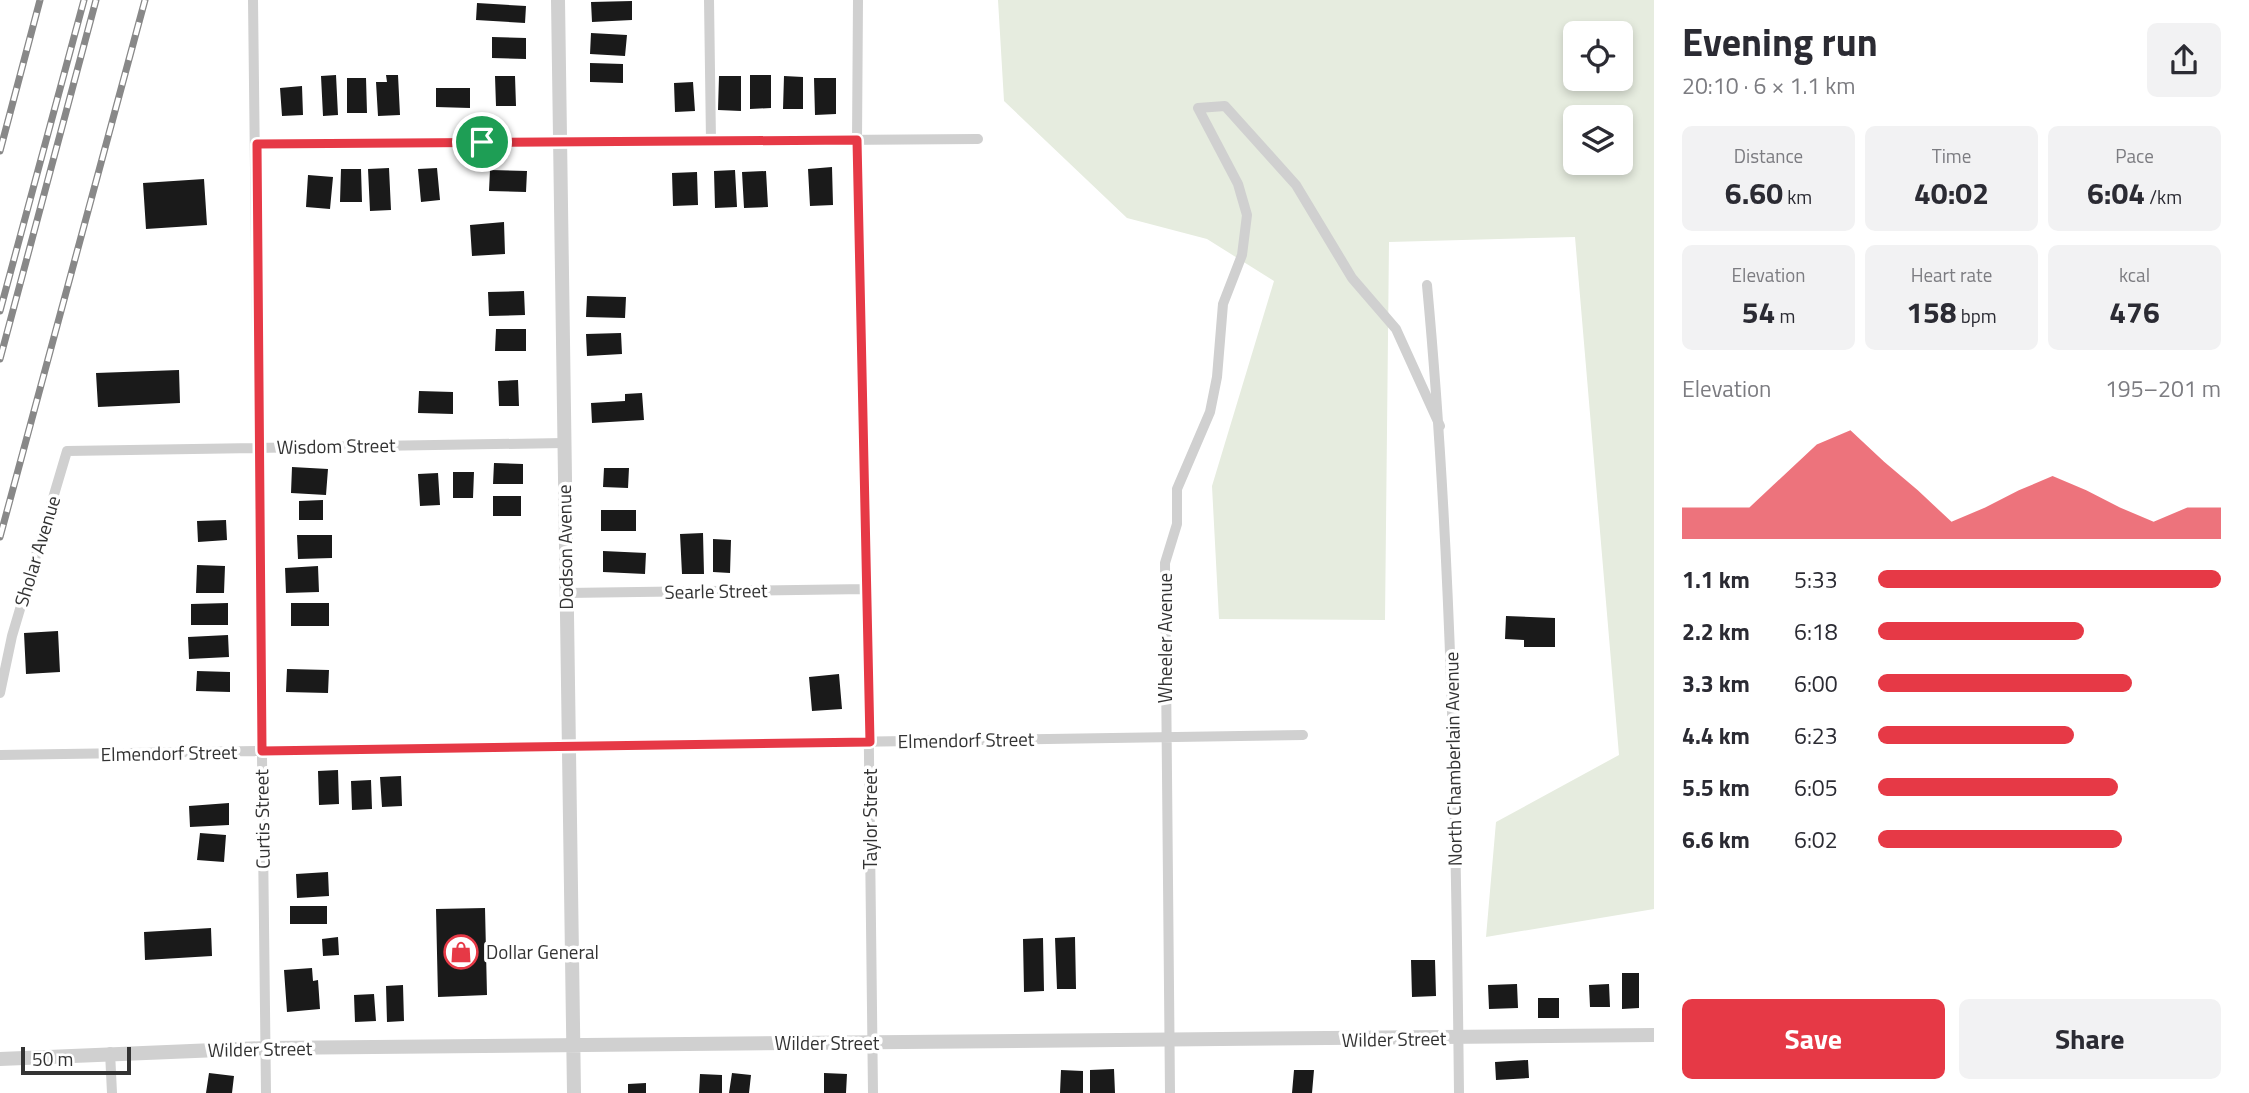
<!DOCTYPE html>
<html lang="en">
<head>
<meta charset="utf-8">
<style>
  body { margin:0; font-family:"Titillium Web",sans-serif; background:#f2f2f3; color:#2b2b33; height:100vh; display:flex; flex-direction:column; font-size:26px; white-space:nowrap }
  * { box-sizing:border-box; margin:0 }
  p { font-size:23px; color:#7c7c81 }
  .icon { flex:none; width:38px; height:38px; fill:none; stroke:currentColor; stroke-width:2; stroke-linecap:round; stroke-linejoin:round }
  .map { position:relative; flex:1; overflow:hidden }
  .details { display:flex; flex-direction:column; background:#fff; width:595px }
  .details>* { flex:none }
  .tools { position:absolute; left:1563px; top:21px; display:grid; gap:14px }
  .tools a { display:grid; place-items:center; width:70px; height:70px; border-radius:10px; background:#fff; box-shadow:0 4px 10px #0003; font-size:35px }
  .scale { position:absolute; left:21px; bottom:18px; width:110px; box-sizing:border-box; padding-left:7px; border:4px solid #333; border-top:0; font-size:19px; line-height:24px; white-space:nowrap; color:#333; -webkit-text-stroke:5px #fff; paint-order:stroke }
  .pin { position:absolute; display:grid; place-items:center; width:60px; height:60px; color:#fff; margin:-30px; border:4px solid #fff; border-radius:50%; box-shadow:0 2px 7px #0007 }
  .round { display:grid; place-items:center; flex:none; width:74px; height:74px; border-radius:10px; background:#f2f2f3 }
  .summary { display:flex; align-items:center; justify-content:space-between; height:119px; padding:0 28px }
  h1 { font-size:38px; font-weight:700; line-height:52px }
  .stats { display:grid; grid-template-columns:repeat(3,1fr); gap:10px; height:119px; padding:7px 28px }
  .stats div { display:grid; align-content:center; border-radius:10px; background:#f2f2f3; text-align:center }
  .stats b { font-size:30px; font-weight:700 }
  .stats small { font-size:19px; font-weight:400 }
  .stats p { font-size:19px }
  .chart { height:196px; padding:14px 28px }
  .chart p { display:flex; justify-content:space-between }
  .chart svg { width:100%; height:126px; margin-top:7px; fill:#e63946; opacity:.7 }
  .primary-button { display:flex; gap:14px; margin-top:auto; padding:14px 28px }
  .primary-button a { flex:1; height:80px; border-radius:10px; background:#e63946; color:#fff; font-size:28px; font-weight:700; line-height:80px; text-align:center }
  .primary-button a+a { background:#f2f2f3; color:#2b2b33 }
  ul { padding:0 28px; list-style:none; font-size:23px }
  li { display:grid; grid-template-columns:112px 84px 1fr; align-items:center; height:52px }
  li i { height:18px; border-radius:9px; background:#e63946 }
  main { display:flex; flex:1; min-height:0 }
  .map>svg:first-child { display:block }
</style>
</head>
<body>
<main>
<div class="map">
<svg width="1654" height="1093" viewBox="0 0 1654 1093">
  <rect width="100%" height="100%" fill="#fff"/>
  <!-- green -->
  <path fill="#e6ecdf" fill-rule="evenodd" d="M 998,0 L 1654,0 L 1654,909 L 1486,937 L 1496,822 L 1619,755 L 1575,237 L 1389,242 L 1385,620 L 1219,619 L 1212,486 L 1274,281 L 1207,239 L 1127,218 L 1004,101 ZM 1575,33 L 1620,33 L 1620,79 L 1575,79 ZM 1575,117 L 1620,117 L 1620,163 L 1575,163 Z"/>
  <!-- building -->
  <path fill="#1a1a1a" d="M 632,1 L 632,20 L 592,22 L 591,2 Z
    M 477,3 L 526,6 L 525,23 L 476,20 Z
    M 591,33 L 627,35 L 625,56 L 590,54 Z
    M 492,37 L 526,38 L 526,59 L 492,58 Z
    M 590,63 L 623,64 L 623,83 L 590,82 Z
    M 336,75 L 338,115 L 323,116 L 321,76 Z
    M 386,75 L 398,75 L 400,115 L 378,116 L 376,82 L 387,82 Z
    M 750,75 L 771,75 L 771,108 L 750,109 Z
    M 495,76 L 515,76 L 516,106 L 496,106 Z
    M 719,76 L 741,76 L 741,111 L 718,110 Z
    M 784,76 L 803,77 L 803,109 L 783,109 Z
    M 347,78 L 366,78 L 367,113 L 347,113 Z
    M 814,78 L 836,78 L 836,114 L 815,115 Z
    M 693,82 L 695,111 L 675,112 L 674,83 Z
    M 302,86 L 303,115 L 282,116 L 280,88 Z
    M 436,88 L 470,88 L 470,108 L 436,107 Z
    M 832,167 L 833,205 L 810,206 L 808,169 Z
    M 389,168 L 391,210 L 370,211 L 368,169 Z
    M 437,168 L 440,200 L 421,202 L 418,169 Z
    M 341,169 L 361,169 L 362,202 L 340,202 Z
    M 490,170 L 527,171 L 526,192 L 489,191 Z
    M 735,170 L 737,207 L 715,208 L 714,171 Z
    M 766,171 L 768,207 L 744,208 L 742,172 Z
    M 697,172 L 698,205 L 673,206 L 672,173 Z
    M 308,175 L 333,177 L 330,209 L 306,207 Z
    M 204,179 L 207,225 L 146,229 L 143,183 Z
    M 504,222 L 505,254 L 472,256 L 470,225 Z
    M 524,291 L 525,315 L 489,316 L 488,292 Z
    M 587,296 L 626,297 L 625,318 L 586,317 Z
    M 496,329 L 526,329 L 526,351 L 495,351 Z
    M 621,333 L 622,354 L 587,356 L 586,334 Z
    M 179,370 L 180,403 L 98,407 L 96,373 Z
    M 518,380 L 519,406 L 499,406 L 498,381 Z
    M 419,391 L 453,392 L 453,414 L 418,413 Z
    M 642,393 L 644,420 L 592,423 L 591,403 L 625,401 L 625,394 Z
    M 494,463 L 523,464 L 523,484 L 493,484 Z
    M 292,467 L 328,469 L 326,495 L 291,493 Z
    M 604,468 L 629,468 L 628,488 L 603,487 Z
    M 453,472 L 474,472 L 473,498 L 453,498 Z
    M 438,473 L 440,505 L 420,506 L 418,474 Z
    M 493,496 L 521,496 L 521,516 L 493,516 Z
    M 323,500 L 323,520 L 299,520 L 299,501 Z
    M 601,510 L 636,510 L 636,531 L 601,531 Z
    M 226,520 L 227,540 L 198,542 L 197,521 Z
    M 703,533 L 704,574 L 682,574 L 680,534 Z
    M 297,535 L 332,535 L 332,558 L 298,559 Z
    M 713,539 L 731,540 L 730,573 L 713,572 Z
    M 603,551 L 646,553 L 645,574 L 603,572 Z
    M 197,565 L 225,566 L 224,593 L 196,593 Z
    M 318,566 L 319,592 L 286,593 L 285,568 Z
    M 228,603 L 228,625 L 191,625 L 191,604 Z
    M 291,603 L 329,603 L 329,626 L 291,626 Z
    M 1506,616 L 1555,618 L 1555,647 L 1524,647 L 1524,640 L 1505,639 Z
    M 58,631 L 60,672 L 26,674 L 24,633 Z
    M 228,635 L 229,657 L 189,659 L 188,637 Z
    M 287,669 L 329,670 L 328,693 L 286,692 Z
    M 197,671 L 230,672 L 230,692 L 196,691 Z
    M 839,674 L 842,709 L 812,711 L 809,677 Z
    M 338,770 L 339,804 L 319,805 L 318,771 Z
    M 401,776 L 402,806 L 382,807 L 380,777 Z
    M 371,780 L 372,809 L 352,810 L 351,781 Z
    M 229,803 L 229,825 L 190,827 L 189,806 Z
    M 200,833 L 226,835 L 224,862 L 197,860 Z
    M 328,872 L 329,896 L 297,898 L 296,874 Z
    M 290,906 L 327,906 L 327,924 L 290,924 Z
    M 485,908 L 487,995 L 438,997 L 436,909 Z
    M 211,928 L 212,956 L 145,960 L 144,932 Z
    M 338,937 L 339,955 L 323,956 L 322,939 Z
    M 1075,937 L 1076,989 L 1057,989 L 1055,938 Z
    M 1043,938 L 1044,991 L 1024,992 L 1023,939 Z
    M 1411,960 L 1435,960 L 1436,996 L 1412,997 Z
    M 312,968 L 313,981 L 318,980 L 320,1009 L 287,1012 L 284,970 Z
    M 1622,973 L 1639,973 L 1639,1008 L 1622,1009 Z
    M 1517,984 L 1518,1008 L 1489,1009 L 1488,985 Z
    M 1609,984 L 1610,1007 L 1590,1007 L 1589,985 Z
    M 403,985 L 404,1021 L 387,1022 L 386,986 Z
    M 374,994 L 376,1021 L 355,1022 L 354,995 Z
    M 1538,998 L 1559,998 L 1559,1018 L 1538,1018 Z
    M 1528,1060 L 1529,1078 L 1496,1080 L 1495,1062 Z
    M 1114,1069 L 1115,1093 L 1090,1093 L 1090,1070 Z
    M 1061,1070 L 1083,1071 L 1083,1093 L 1060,1093 Z
    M 1294,1070 L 1314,1070 L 1312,1093 L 1292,1093 Z
    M 209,1073 L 234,1076 L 232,1093 L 206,1093 Z
    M 732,1073 L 751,1075 L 749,1093 L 729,1093 Z
    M 824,1073 L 847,1074 L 846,1093 L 824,1093 Z
    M 700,1074 L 722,1075 L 722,1093 L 699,1093 Z
    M 646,1083 L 646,1093 L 628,1093 L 628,1084 Z"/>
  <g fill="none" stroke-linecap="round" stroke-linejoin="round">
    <!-- minor -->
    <path stroke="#d0d0d0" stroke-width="10" d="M 253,0 L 266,1093
      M 709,0 L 711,141
      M 858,0 L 857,140 L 867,589 L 873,1093
      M 257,144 L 978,139
      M 1427,285 C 1452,554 1456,823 1459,1093
      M 566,593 L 867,589
      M 0,693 L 12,636 L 67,451 L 564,443
      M 0,755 L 1303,735
      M 110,1052 L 112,1093
      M 1170,1093 L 1165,563 L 1177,524 L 1177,489 L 1210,412 L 1217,377 L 1223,304 L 1242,255 L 1247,215 L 1238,184 L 1198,108 L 1225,106 L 1296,185 L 1352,278 L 1396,329 L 1440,426"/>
    <!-- tertiary -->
    <path stroke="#d0d0d0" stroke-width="14" d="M 558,0 L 574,1093
      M 0,1059 L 265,1048 L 1654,1035"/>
    <defs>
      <path id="rail" d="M 0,151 L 40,0
        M 0,311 L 84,0
        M 0,359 L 96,0
        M 0,537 L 145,0"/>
    </defs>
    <!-- rail casing -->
    <use href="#rail" stroke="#888" stroke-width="7"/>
    <!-- rail -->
    <use href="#rail" stroke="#fff" stroke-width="4.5" stroke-dasharray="13" stroke-linecap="butt"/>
  </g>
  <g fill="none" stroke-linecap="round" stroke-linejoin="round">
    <defs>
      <path id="route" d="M 857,140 L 870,742 L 262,751 L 257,144 Z"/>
    </defs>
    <!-- route casing -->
    <use href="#route" stroke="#fff" stroke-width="14"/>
    <!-- route -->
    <use href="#route" stroke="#e63946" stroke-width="9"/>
  </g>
  <!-- icons -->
  <defs>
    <symbol id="shop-ring" viewBox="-11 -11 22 22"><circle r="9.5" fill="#fff" stroke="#e63946" stroke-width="1.5"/><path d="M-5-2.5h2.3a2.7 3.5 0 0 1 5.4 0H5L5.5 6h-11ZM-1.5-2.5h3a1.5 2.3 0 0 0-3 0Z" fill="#e63946"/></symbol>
  </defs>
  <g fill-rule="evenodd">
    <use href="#shop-ring" x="442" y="933" width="38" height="38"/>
  </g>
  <g text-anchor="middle" stroke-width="7" stroke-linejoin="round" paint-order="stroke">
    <!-- street labels -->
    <g font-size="19" fill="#333" stroke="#fff">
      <text transform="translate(336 446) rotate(-1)" y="7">Wisdom Street</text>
      <text transform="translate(565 547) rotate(-91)" y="7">Dodson Avenue</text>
      <text transform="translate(37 551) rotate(-73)" y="7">Sholar Avenue</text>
      <text transform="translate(716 591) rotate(-1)" y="7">Searle Street</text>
      <text transform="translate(1165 638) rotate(-90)" y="7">Wheeler Avenue</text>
      <text transform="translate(966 740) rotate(-1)" y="7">Elmendorf Street</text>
      <text transform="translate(169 753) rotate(-1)" y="7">Elmendorf Street</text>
      <text transform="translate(1453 759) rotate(-91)" y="7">North Chamberlain Avenue</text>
      <text transform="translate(262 819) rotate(-91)" y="7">Curtis Street</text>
      <text transform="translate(870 819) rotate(-90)" y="7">Taylor Street</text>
      <text transform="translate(1394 1039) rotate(-1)" y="7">Wilder Street</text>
      <text x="827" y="1050">Wilder Street</text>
      <text transform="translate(260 1049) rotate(-1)" y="7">Wilder Street</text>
    </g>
    <!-- poi labels -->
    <g font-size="19" fill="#333" stroke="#fff" text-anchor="start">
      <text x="486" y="959">Dollar General</text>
    </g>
  </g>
</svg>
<div class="tools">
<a><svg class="icon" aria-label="locate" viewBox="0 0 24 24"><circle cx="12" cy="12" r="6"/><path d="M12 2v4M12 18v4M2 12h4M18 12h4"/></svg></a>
<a><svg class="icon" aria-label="layers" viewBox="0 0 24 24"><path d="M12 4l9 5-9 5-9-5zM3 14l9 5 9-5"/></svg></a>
</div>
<div class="scale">50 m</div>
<div class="pin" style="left:482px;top:142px;background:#1e9e55"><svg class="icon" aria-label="arrive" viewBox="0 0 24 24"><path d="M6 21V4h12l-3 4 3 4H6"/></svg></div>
</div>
<section class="details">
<div class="summary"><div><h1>Evening run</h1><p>20:10 · 6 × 1.1 km</p></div><a class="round"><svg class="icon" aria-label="share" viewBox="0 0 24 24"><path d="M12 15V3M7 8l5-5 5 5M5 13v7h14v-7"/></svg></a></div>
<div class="stats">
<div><p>Distance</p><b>6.60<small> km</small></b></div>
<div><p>Time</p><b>40:02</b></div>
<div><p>Pace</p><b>6:04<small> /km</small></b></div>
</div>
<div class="stats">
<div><p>Elevation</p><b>54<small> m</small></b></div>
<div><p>Heart rate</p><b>158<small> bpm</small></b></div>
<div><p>kcal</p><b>476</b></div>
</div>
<div class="chart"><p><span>Elevation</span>195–201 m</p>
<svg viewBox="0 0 160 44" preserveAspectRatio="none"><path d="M0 44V33L10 33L20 33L30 22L40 11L50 6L60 17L70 27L80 38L90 33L100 27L110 22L120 27L130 33L140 38L150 33L160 33V44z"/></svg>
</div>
<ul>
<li><b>1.1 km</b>5:33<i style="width:100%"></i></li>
<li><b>2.2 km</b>6:18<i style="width:60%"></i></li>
<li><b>3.3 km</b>6:00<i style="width:74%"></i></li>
<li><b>4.4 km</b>6:23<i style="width:57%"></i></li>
<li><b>5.5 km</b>6:05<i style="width:70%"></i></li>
<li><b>6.6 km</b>6:02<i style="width:71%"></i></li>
</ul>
<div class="primary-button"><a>Save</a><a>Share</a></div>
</section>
</main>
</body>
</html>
